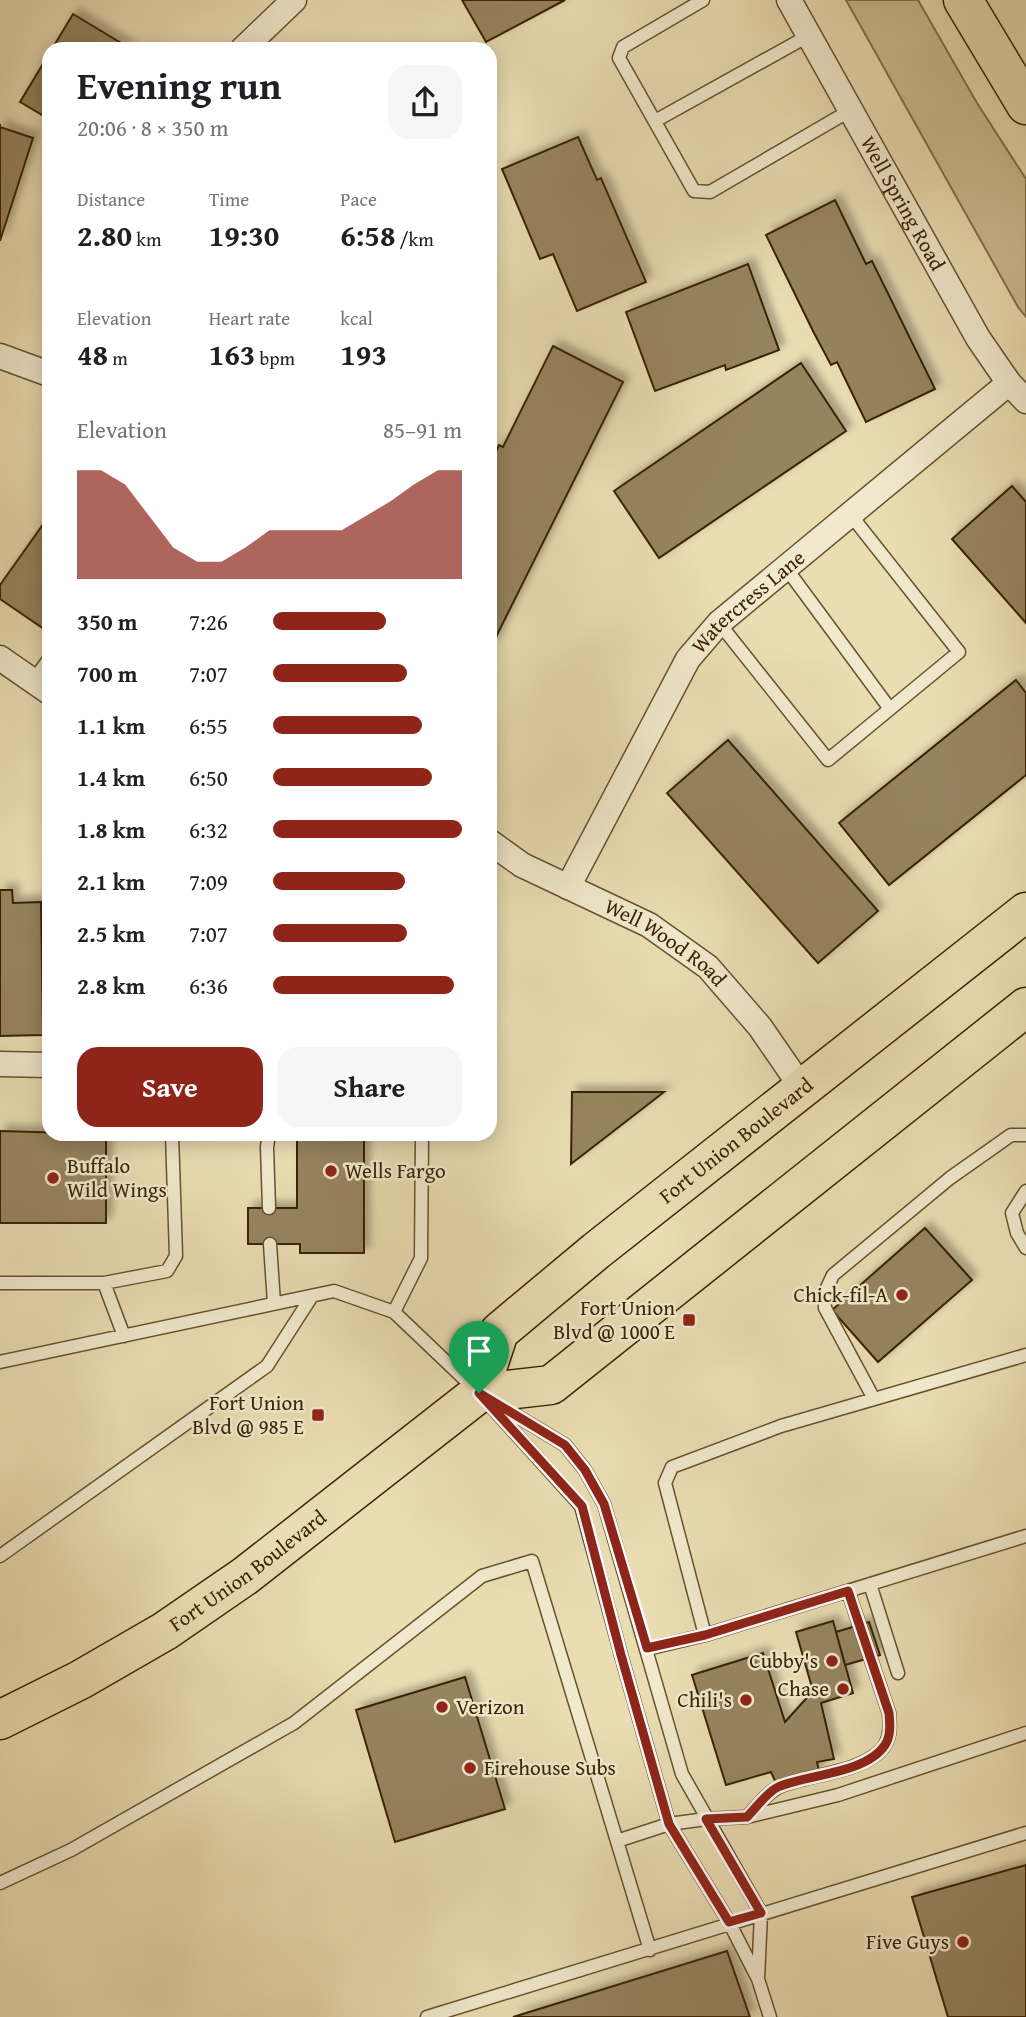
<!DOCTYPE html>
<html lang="en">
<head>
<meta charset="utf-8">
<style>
  body { margin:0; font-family:"Gentium Book Plus",serif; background:#f6f6f6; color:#202124; height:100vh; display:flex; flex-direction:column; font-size:26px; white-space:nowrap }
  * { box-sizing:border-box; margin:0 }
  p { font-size:23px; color:#757577 }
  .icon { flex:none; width:38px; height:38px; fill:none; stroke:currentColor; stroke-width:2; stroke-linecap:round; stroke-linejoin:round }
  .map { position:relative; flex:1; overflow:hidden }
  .sheet { position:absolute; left:42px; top:42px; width:455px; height:1099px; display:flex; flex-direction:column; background:#fff; border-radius:21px; box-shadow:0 4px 18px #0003 }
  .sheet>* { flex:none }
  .pin { position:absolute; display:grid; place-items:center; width:60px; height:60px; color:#fff; margin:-72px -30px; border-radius:50% 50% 50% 0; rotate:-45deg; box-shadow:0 0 7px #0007 }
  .pin .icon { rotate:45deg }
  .round { display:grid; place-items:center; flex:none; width:74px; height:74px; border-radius:21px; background:#f6f6f6 }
  .summary { display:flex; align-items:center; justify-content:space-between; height:119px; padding:0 35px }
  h1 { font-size:38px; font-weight:700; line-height:52px }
  .stats { display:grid; grid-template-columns:repeat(3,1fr); gap:10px; height:119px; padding:7px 35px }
  .stats div { display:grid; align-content:center }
  .stats b { font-size:30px; font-weight:700 }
  .stats small { font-size:19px; font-weight:400 }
  .stats p { font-size:19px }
  .chart { height:196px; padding:14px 35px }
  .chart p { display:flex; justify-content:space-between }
  .chart svg { width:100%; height:126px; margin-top:7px; fill:#8f2418; opacity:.7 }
  .primary-button { display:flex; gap:14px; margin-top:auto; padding:14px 35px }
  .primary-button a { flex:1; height:80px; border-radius:21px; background:#8f2418; color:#fff; font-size:28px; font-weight:700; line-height:80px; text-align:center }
  .primary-button a+a { background:#f6f6f6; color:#202124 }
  ul { padding:0 35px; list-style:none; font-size:23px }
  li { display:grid; grid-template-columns:112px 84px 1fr; align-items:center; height:52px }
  li i { height:18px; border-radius:9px; background:#8f2418 }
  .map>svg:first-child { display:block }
</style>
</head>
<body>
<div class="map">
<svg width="1026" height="2017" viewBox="0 0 1026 2017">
  <defs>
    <filter id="shadow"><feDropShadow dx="6" dy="-6" stdDeviation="3.5" flood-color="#0004"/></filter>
  </defs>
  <rect width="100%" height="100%" fill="#eaddb2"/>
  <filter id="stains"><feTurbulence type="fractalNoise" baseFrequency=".00286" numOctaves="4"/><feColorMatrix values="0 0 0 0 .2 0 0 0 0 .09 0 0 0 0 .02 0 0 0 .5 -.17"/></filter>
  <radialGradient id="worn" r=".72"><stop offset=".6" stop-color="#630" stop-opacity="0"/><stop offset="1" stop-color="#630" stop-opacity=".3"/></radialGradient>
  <!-- green -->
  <path fill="#ccbd94" stroke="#83704c" stroke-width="2" d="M 846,0 L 918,0 L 977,103 L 1026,179 L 1026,317 L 1018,307 Z"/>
  <!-- building -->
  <path fill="#96845e" stroke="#3a2304" stroke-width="2" filter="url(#shadow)" d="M 462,0 L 565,0 L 486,42 Z
    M 73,14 L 131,49 L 52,49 Z
    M 49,54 L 49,119 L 20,102 Z
    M 0,124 L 0,127 L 33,138 L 0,241 Z
    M 578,137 L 597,180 L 601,178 L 646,282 L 577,311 L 553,254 L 540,259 L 502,169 Z
    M 835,200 L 866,264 L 872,261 L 935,389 L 866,422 L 837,362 L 831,365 L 814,333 L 766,235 Z
    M 748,264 L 779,350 L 726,370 L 725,365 L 655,391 L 626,312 Z
    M 553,346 L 623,382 L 490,649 L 490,464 L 499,445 L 503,447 Z
    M 801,363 L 846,431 L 659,558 L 614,491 Z
    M 1012,486 L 1026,502 L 1026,623 L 952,539 Z
    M 49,516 L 49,628 L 47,631 L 0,599 L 0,585 Z
    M 1016,680 L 1026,693 L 1026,775 L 889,885 L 839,823 Z
    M 728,740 L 878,911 L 818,963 L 667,793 Z
    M 0,890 L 12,890 L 13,903 L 41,902 L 43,1035 L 0,1036 Z
    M 572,1092 L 664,1092 L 571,1164 Z
    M 0,1131 L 106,1134 L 106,1223 L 0,1223 Z
    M 297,1134 L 364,1134 L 364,1253 L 300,1253 L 300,1244 L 248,1244 L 248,1208 L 297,1208 Z
    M 925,1228 L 972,1280 L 878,1362 L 832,1310 Z
    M 833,1621 L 853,1693 L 821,1703 L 834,1759 L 817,1762 L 819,1771 L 776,1783 L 771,1772 L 726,1785 L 692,1675 L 763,1653 L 785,1722 L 813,1691 L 796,1632 Z
    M 869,1622 L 880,1655 L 845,1665 L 836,1632 Z
    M 465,1677 L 505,1809 L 395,1842 L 356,1710 Z
    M 1026,1865 L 1026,2017 L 948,2017 L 912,1897 Z
    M 727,1951 L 750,2017 L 513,2017 Z"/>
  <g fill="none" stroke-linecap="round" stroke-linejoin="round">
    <defs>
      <path id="service" d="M 703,0 L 623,47 L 619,58 L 694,191 L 710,192 L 851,110
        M 655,121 L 808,36
        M 786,568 L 890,709
        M 719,623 L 828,760 L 959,652 L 850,514
        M 33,681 L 49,659
        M 269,1134 L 267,1147 L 269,1208
        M 1026,1191 L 1012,1213 L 1017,1233 L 1026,1248
        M 270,1244 L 274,1303
        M 0,1283 L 104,1283 L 124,1336
        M 104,1283 L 167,1271 L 176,1256 L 172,1134
        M 394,1312 L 421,1258 L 422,1134
        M 0,1362 L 334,1291 L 394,1312 L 479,1393 L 581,1506 L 621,1655 L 669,1824 L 729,1922 L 758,1979 L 770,2017
        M 874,1399 L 825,1308 L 824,1294 L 833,1275 L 950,1178 L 1011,1135 L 1026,1135
        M 494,1402 L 565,1445 L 585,1470 L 604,1504 L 682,1774 L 761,1913 L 758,1979
        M 0,1556 L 267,1366 L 312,1296
        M 870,1584 L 898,1673
        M 705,1635 L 665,1483 L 672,1467 L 781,1426 L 1026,1355
        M 647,1649 L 705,1635 L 1026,1536
        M 747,1817 C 756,1808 767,1792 779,1787 C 807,1774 867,1773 885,1745 C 891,1735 890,1724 889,1713 L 848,1591
        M 617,1841 L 669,1824 L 706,1819 L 747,1817 L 838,1795 L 1026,1733
        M 0,1883 L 71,1850 L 294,1723 L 482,1576 L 532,1561 L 650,1950
        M 427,2017 L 1026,1833"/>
      <g id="minor">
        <path id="s1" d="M 789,0 L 978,338 L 1009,383 L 1026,401"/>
        <path d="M 243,49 L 294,0"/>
        <path d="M 0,356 L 49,374"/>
        <path d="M 0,658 L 49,692"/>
        <path id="s2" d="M 490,842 L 522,865 L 649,925 L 708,967 L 760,1027 L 802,1088"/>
        <path id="s3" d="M 568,887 L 688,659 L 719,623 L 1009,383"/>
        <path d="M 0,1064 L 49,1065"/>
      </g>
      <g id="primary">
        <path d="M 963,0 L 1026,105"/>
        <path id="s4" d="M 479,1393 L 499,1332 L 596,1251 L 1026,912"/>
        <path id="s5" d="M 0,1720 L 80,1680 L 165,1631 L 245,1576 L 479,1393 L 551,1385 L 1026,1007"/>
      </g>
    </defs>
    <!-- service casing -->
    <use href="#service" stroke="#665230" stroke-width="15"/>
    <!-- minor casing -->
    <use href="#minor" stroke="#665230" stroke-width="27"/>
    <!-- primary casing -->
    <use href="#primary" stroke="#3a2304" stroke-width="41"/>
    <!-- service -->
    <use href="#service" stroke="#f1e9cd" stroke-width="12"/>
    <!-- minor -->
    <use href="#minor" stroke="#f1e9cd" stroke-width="24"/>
    <!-- primary -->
    <use href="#primary" stroke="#eaddb2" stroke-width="38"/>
  </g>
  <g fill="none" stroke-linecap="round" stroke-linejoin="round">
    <defs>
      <path id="route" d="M 479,1393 L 565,1445 L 585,1470 L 604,1504 L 647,1648 L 705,1635 L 848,1591 L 889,1713 C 890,1724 891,1736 885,1745 C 866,1774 807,1774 778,1787 C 767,1792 756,1808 747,1817 L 706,1819 L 761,1913 L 729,1922 L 669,1824 L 621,1655 L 582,1506 Z"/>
    </defs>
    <!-- route casing -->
    <use href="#route" stroke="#fff" stroke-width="14"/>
    <!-- route -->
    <use href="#route" stroke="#8f2418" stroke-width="9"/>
  </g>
  <!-- markers -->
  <g fill="#8f2418" stroke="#f1e9cd" stroke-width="2.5">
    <circle cx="331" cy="1171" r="7"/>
    <circle cx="53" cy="1178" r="7"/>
    <circle cx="902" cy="1295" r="7"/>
    <rect x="682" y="1313" width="14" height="14" rx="3.5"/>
    <rect x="311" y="1408" width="14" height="14" rx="3.5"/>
    <circle cx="832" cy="1661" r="7"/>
    <circle cx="843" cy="1689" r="7"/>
    <circle cx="746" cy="1700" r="7"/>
    <circle cx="442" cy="1707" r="7"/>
    <circle cx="470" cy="1768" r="7"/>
    <circle cx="963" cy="1942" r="7"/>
  </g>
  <g text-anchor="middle" stroke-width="5" stroke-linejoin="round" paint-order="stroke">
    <!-- street labels -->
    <g font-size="21" fill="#3a2304" stroke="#f1e9cd">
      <text dy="7" stroke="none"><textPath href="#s1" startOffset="233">Well Spring Road</textPath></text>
      <text dy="7" stroke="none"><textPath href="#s3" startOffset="341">Watercress Lane</textPath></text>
      <text dy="7" stroke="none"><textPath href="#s2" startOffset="203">Well Wood Road</textPath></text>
      <text dy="7" stroke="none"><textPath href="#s4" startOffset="369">Fort Union Boulevard</textPath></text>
      <text dy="7" stroke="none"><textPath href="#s5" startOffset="290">Fort Union Boulevard</textPath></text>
    </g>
    <!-- poi labels -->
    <g font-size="21" fill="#3a2304" stroke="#f1e9cd" text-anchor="end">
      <text x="67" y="1173" text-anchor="start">Buffalo<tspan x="67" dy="24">Wild Wings</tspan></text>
      <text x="345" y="1178" text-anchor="start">Wells Fargo</text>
      <text x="888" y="1302">Chick-fil-A</text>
      <text x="675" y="1315">Fort Union<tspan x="675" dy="24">Blvd @ 1000 E</tspan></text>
      <text x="304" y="1410">Fort Union<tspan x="304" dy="24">Blvd @ 985 E</tspan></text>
      <text x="818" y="1668">Cubby's</text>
      <text x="829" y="1696">Chase</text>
      <text x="732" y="1707">Chili's</text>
      <text x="456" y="1714" text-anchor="start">Verizon</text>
      <text x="484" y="1775" text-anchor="start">Firehouse Subs</text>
      <text x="949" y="1949">Five Guys</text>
    </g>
  </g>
  <rect width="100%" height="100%" filter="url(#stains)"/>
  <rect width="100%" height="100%" fill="url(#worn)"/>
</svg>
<div class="pin" style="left:479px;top:1393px;background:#1e9e55"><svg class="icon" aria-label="arrive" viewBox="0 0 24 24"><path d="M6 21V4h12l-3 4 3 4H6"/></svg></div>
<section class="sheet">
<div class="summary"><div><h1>Evening run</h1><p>20:06 · 8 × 350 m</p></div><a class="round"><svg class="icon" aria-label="share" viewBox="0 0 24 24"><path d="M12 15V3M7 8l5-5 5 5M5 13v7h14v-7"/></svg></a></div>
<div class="stats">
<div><p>Distance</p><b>2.80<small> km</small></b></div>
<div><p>Time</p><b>19:30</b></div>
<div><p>Pace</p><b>6:58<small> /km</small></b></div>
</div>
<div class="stats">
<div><p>Elevation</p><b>48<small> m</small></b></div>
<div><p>Heart rate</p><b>163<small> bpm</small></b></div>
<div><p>kcal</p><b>193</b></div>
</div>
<div class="chart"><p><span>Elevation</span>85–91 m</p>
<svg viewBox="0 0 160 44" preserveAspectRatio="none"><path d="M0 44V6L10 6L20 11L30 22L40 33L50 38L60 38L70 33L80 27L90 27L100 27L110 27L120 22L130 17L140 11L150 6L160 6V44z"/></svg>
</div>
<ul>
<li><b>350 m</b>7:26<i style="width:60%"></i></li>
<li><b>700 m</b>7:07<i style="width:71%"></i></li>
<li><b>1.1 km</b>6:55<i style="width:79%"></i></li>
<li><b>1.4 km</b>6:50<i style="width:84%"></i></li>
<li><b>1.8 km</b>6:32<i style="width:100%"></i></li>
<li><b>2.1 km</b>7:09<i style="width:70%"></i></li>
<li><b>2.5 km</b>7:07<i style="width:71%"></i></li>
<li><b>2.8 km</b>6:36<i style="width:96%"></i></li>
</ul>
<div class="primary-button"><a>Save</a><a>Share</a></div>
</section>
</div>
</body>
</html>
